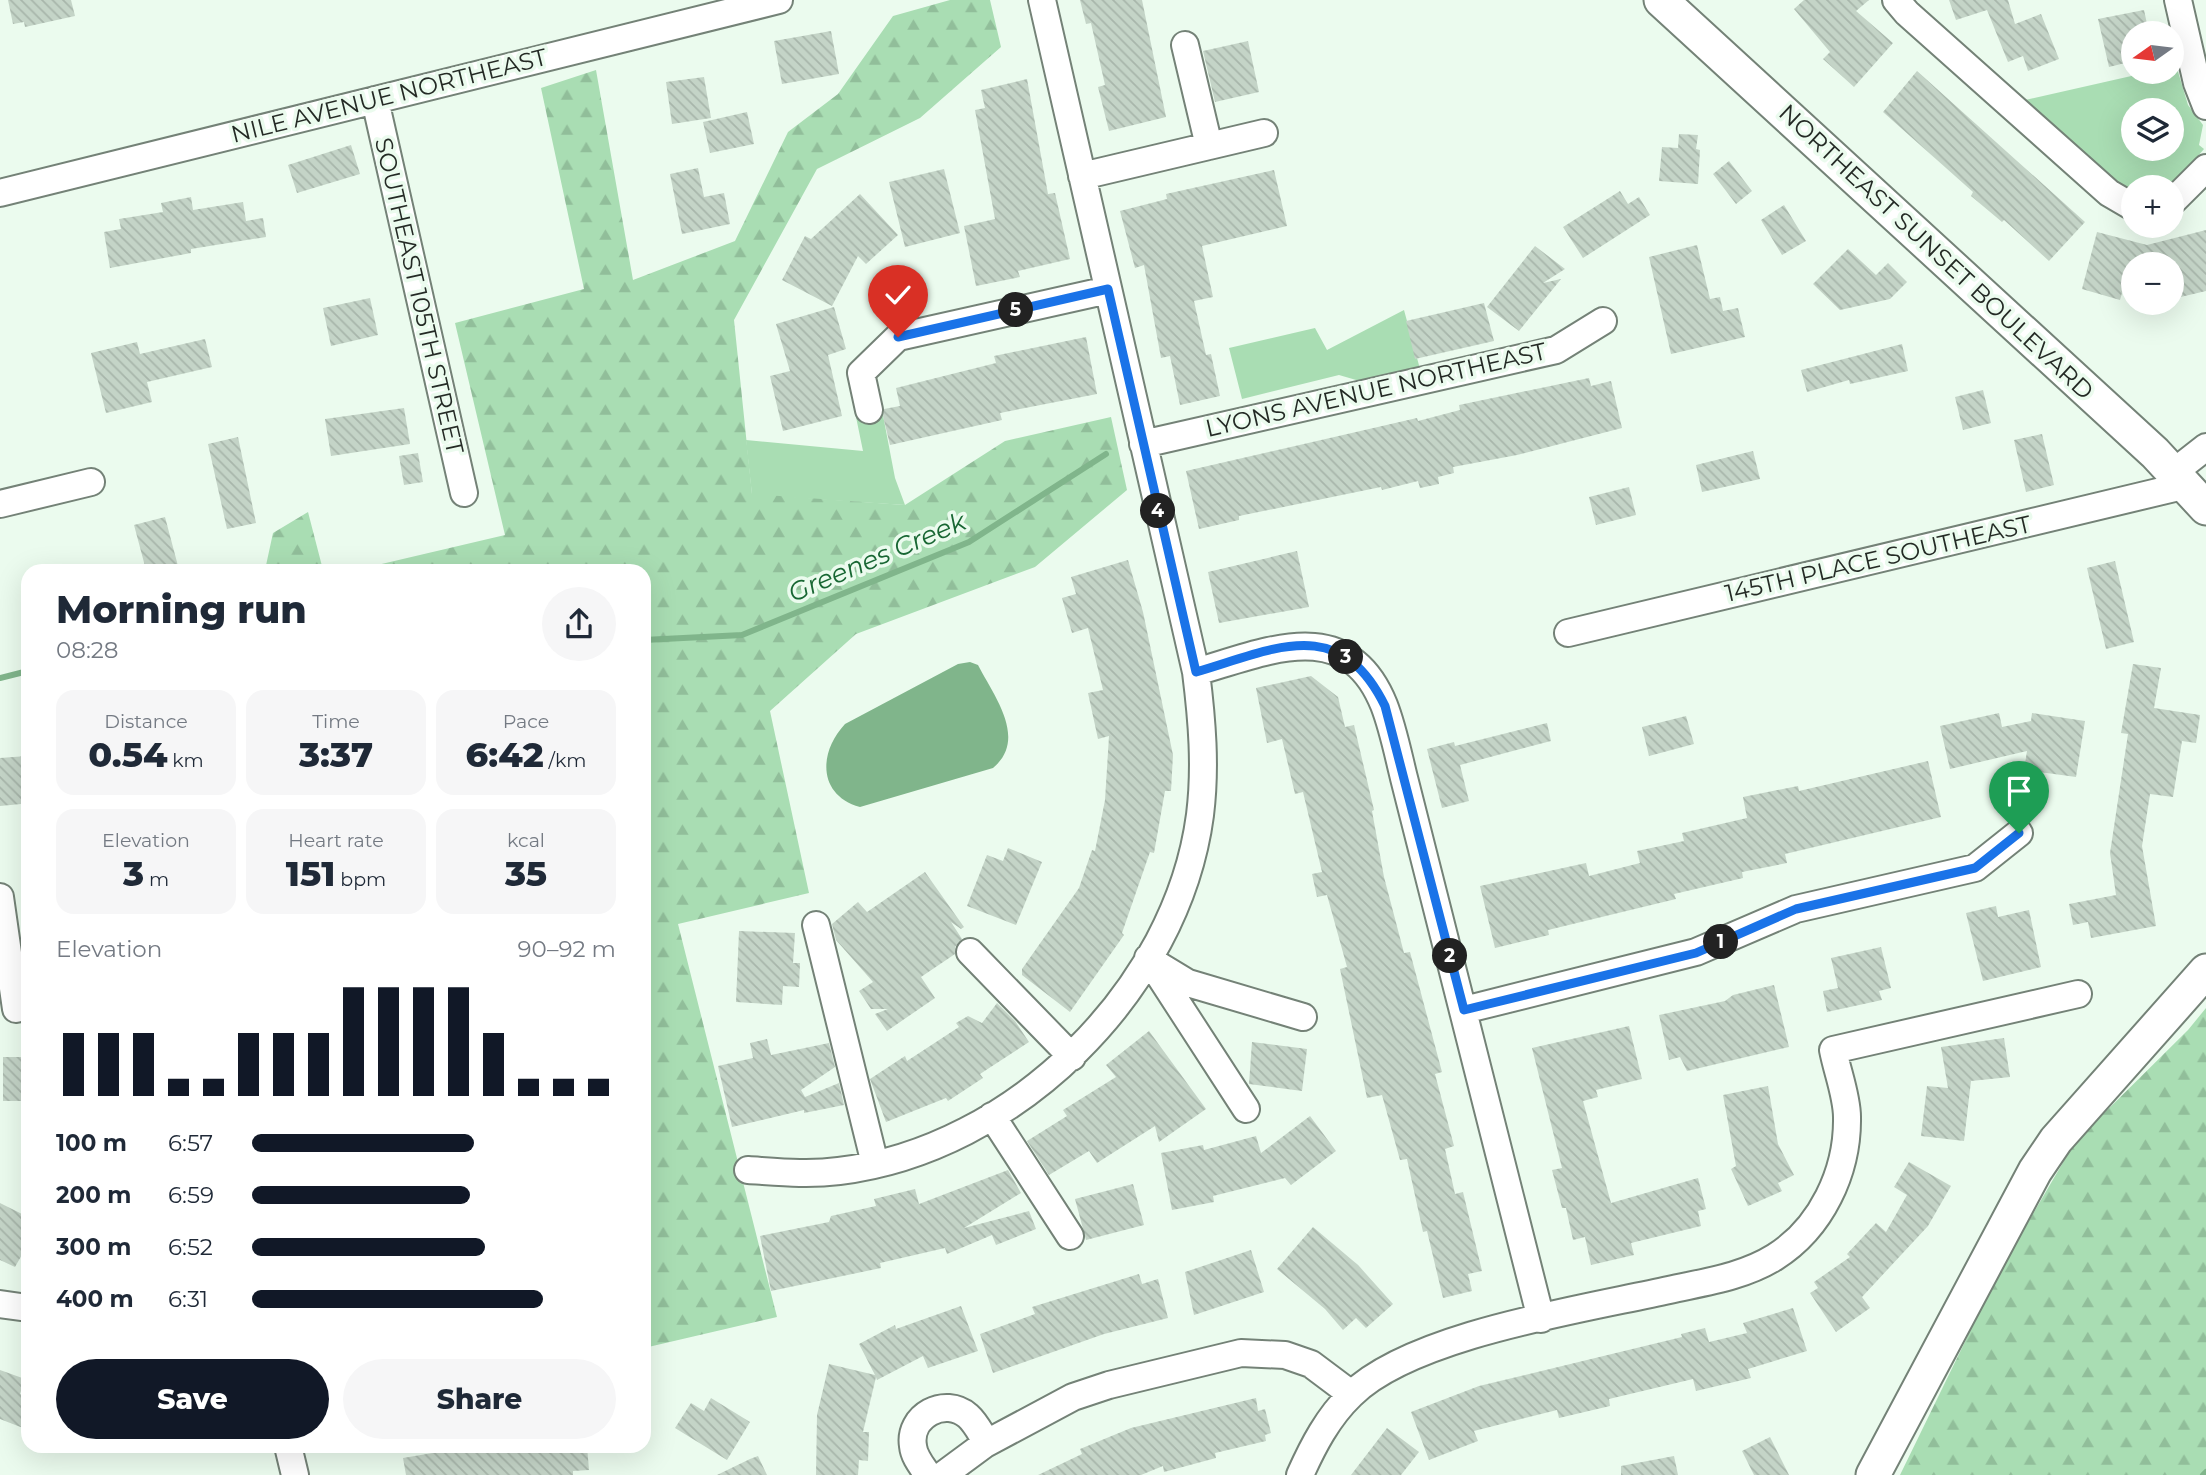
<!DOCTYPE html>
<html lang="en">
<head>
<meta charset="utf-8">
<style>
  body { margin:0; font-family:Montserrat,sans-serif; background:#f6f6f7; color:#1f2937; height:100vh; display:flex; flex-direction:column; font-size:26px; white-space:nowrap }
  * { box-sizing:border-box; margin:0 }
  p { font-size:23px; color:#747a83 }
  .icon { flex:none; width:38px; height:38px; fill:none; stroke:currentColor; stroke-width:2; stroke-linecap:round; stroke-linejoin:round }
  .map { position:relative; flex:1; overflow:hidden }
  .drawer { position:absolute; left:21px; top:564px; width:630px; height:889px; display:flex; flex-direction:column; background:#fff; border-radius:21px; box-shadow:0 7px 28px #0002 }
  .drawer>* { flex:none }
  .needle { width:46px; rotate:256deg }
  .buttons { position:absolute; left:2121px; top:21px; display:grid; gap:14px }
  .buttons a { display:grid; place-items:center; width:63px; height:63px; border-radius:50%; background:#fff; box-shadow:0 7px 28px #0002; font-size:35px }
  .pin { position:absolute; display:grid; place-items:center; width:60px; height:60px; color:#fff; margin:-72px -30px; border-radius:50% 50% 50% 0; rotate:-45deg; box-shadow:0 0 7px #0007 }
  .pin .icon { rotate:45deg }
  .km { position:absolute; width:35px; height:35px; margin:-18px; border-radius:50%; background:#222; color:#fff; font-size:19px; line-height:35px; text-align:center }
  .round { display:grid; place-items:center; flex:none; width:74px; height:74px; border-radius:37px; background:#f6f6f7 }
  .overview { display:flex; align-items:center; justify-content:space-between; height:119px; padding:0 35px }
  h1 { font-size:38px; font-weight:800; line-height:52px }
  .metrics { display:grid; grid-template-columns:repeat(3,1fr); gap:10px; height:119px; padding:7px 35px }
  .metrics div { display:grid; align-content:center; border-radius:18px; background:#f6f6f7; text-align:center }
  .metrics b { font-size:35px; font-weight:800 }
  .metrics small { font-size:19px; font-weight:400 }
  .metrics p { font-size:19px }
  .chart { height:196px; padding:14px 35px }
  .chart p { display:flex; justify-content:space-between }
  .chart svg { width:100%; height:126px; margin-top:7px; stroke:#111827; stroke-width:6 }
  .button { display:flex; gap:14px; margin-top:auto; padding:14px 35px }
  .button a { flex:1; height:80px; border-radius:42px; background:#111827; color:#fff; font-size:28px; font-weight:800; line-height:80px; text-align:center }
  .button a+a { background:#f6f6f7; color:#1f2937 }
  ul { padding:0 35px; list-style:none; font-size:23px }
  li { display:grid; grid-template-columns:112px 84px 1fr; align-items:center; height:52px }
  li i { height:18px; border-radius:9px; background:#111827 }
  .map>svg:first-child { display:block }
</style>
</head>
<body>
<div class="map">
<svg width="2206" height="1475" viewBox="0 0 2206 1475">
  <defs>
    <pattern id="forest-firs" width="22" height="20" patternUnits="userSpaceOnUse" patternTransform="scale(1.75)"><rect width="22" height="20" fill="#a9ddb3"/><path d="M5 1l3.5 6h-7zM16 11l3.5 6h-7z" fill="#91be9a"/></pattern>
    <pattern id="building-back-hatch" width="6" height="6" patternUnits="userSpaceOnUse" patternTransform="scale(1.75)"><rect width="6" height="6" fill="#c4d4c7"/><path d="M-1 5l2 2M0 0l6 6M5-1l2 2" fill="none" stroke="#a8b6ab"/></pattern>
  </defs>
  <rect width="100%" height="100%" fill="#ebfbee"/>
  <!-- green -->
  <path fill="#a9ddb3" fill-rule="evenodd" d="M 2176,65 L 2188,105 L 2203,125 L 2199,145 L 2204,149 L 2171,187 L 2133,187 L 2133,192 L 2124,190 L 2025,100 L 2149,72 L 2172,72 L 2172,66 ZM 2133,110 L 2172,110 L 2172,149 L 2133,149 Z
    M 1404,310 L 1420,369 L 1363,382 L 1339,375 L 1242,399 L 1229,348 L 1315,328 L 1327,350 Z
    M 882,410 L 895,478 L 905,505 L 752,495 L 746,440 L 863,451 L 856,417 Z"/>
  <!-- forest -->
  <path fill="url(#forest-firs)" d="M 950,0 L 990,0 L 1001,47 L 920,118 L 817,169 L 734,320 L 752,494 L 905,505 L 1005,441 L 1111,417 L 1127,490 L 1035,567 L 856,634 L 770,711 L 809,893 L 678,924 L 777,1317 L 644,1348 L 644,570 L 356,570 L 505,535 L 455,323 L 584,289 L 541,88 L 596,70 L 633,280 L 735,241 L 788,132 L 838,94 L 893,16 Z
    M 308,512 L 323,570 L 265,570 L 273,533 Z
    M 2206,1008 L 2206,1475 L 1900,1475 L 2000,1270 L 2075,1142 L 2188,1030 Z"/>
  <!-- water -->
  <path fill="#80b58b" d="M 970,662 L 978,665 C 994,696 1028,739 993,768 L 860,807 C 818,795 818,753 845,724 L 958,664 Z"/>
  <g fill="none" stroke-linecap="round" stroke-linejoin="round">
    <!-- stream -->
    <path stroke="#80b58b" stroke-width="6" d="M 644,640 L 742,635 L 969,542 L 1106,454
      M 0,678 L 28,671
      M 2203,1475 L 2206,1472"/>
  </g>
  <!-- building -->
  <path fill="url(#building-back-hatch)" d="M 8,0 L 71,0 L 75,16 L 25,27 L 24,22 L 13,24 Z
    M 1080,0 L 1142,0 L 1166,117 L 1109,131 L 1098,87 L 1105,85 L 1091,23 L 1086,24 Z
    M 1804,0 L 1869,0 L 1856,11 L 1893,43 L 1854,87 L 1823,59 L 1830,52 L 1794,9 Z
    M 1949,0 L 2008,0 L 2015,24 L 2041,14 L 2059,59 L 2028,71 L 2023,56 L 2008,62 L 1987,10 L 1956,20 Z
    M 2144,10 L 2149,33 L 2133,33 L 2133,61 L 2109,67 L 2098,19 Z
    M 831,31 L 839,74 L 782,84 L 774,41 Z
    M 1248,41 L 1259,92 L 1215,102 L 1203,51 Z
    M 1917,71 L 2085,222 L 2049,261 L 2004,220 L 2002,222 L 1971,196 L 1973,192 L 1883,112 Z
    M 704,77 L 711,118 L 672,124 L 666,82 Z
    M 1027,79 L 1048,194 L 1055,193 L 1070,259 L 1018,271 L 1020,277 L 976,286 L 964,226 L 995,219 L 975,110 L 985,108 L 981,90 Z
    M 747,112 L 754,144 L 710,153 L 703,122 Z
    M 1679,134 L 1698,135 L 1696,149 L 1700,150 L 1698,184 L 1659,181 L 1662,147 L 1678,148 Z
    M 351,145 L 360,174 L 297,193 L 288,165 Z
    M 1729,161 L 1752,191 L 1736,204 L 1713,174 Z
    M 698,168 L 704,197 L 724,193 L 730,224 L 682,234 L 670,174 Z
    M 944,169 L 960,233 L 905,247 L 889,182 Z
    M 1274,170 L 1287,226 L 1202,246 L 1213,297 L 1194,301 L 1206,355 L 1211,354 L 1220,396 L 1180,405 L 1170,356 L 1161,358 L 1144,265 L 1135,268 L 1120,211 L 1167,199 L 1166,194 Z
    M 1620,191 L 1628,204 L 1639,197 L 1650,215 L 1583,258 L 1563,227 Z
    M 860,194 L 898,235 L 866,264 L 858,256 L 832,306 L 782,280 L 805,236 L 811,239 Z
    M 191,197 L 193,210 L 243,202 L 246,221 L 263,218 L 266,237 L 191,249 L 191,253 L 110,268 L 104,232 L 121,229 L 119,219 L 163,212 L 161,203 Z
    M 1784,205 L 1806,241 L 1782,255 L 1761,220 Z
    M 2206,230 L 2206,291 L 2172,299 L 2172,264 L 2130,264 L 2120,300 L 2082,289 L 2097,232 L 2147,245 Z
    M 1697,245 L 1710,299 L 1720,297 L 1723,311 L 1738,308 L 1745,337 L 1671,354 L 1649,257 Z
    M 1535,246 L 1565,269 L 1543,283 L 1561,279 L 1519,331 L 1487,307 Z
    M 1848,249 L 1876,275 L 1888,263 L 1907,282 L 1890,299 L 1840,310 L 1813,284 Z
    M 370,298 L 378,335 L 331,346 L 323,308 Z
    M 1484,303 L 1494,341 L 1415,359 L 1406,321 Z
    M 834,307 L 846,349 L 828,355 L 842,416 L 783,431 L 770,376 L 790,371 L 776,324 Z
    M 1086,337 L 1097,394 L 1000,413 L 1002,420 L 890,445 L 883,416 L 884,409 L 900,406 L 896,388 L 996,363 L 994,356 Z
    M 205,339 L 212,367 L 147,382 L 152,402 L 106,413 L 91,353 L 137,342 L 140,354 Z
    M 1902,344 L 1908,371 L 1850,384 L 1849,380 L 1807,392 L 1801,370 Z
    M 1589,378 L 1591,386 L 1611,381 L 1622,428 L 1517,455 L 1453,467 L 1454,473 L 1438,477 L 1439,484 L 1420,488 L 1418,481 L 1382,490 L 1381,487 L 1239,516 L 1239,520 L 1199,529 L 1186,471 L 1417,418 L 1418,421 L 1460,410 L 1459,405 Z
    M 1983,390 L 1991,423 L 1963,430 L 1955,397 Z
    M 404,408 L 410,444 L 331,456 L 325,419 Z
    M 2042,434 L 2054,485 L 2026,492 L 2014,440 Z
    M 238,437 L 256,523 L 227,529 L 208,444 Z
    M 1753,451 L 1760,479 L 1702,492 L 1696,465 Z
    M 418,453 L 423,482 L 404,485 L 399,456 Z
    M 1629,487 L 1636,515 L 1596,525 L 1589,497 Z
    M 165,517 L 178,566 L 146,570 L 134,525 Z
    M 1297,551 L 1309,607 L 1219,623 L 1208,572 Z
    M 1128,560 L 1143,612 L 1173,755 L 1171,791 L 1165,791 L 1154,853 L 1150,852 L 1122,933 L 1124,935 L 1070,1012 L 1022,975 L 1022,969 L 1079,888 L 1092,850 L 1095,851 L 1105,800 L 1109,736 L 1098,739 L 1088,693 L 1103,690 L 1088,628 L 1072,633 L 1062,598 L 1076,594 L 1071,577 Z
    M 2115,561 L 2134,642 L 2106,649 L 2087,568 Z
    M 2133,664 L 2161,668 L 2154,708 L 2200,715 L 2196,743 L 2182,741 L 2173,797 L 2150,794 L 2142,846 L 2156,926 L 2091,938 L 2088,922 L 2073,925 L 2069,904 L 2116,895 L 2110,853 L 2128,734 L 2121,733 Z
    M 1311,676 L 1338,697 L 1345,727 L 1354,725 L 1374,810 L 1372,811 L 1384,877 L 1404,953 L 1410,952 L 1442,1072 L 1435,1074 L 1454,1146 L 1445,1149 L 1455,1194 L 1463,1192 L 1482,1271 L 1468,1274 L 1472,1291 L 1443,1298 L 1427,1231 L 1423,1232 L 1407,1159 L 1400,1160 L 1382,1095 L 1367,1098 L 1340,969 L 1347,967 L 1327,895 L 1317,897 L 1312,874 L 1322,872 L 1303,792 L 1295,794 L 1282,739 L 1267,743 L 1256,688 Z
    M 1999,713 L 2002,727 L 2031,721 L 2032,713 L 2085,721 L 2076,777 L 2024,770 L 2027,751 L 1950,769 L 1940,726 Z
    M 1686,716 L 1694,744 L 1649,756 L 1642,727 Z
    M 1547,723 L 1551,741 L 1460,765 L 1469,801 L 1442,808 L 1427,749 L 1454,742 L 1455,746 Z
    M 27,756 L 28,797 L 21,798 L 21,804 L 0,806 L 0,758 Z
    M 1928,761 L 1941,817 L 1785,854 L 1787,863 L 1742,872 L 1743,878 L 1674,894 L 1676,899 L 1548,930 L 1549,935 L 1495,948 L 1480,886 L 1586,863 L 1589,876 L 1640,863 L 1637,851 L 1684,841 L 1682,833 L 1747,818 L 1743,797 L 1798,786 L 1799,791 Z
    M 1008,848 L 1042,862 L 1016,925 L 967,906 L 987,855 L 1003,861 Z
    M 925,872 L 964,927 L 961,929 L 951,922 L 962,939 L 955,947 L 955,954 L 921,977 L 935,998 L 887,1031 L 875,1014 L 888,1009 L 871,1009 L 859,991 L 873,982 L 836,940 L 832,924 L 858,902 L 867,912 Z
    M 1996,906 L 1998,917 L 2029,910 L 2041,967 L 1983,981 L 1966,913 Z
    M 739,931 L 795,933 L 793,963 L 800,963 L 799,987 L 783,986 L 782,1005 L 736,1002 Z
    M 1881,947 L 1891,988 L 1879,991 L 1882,1000 L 1827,1012 L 1823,991 L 1838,988 L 1831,958 Z
    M 1774,985 L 1789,1047 L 1687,1071 L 1680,1057 L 1669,1060 L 1659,1015 L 1725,1001 L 1733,995 Z
    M 997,1003 L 1015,1021 L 1029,1042 L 980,1074 L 983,1078 L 948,1101 L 946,1098 L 886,1122 L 870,1079 L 905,1056 L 907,1061 L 959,1027 L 956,1023 L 968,1016 L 982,1023 Z
    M 1629,1026 L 1642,1079 L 1596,1090 L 1598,1097 L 1583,1101 L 1611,1203 L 1698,1178 L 1706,1209 L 1698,1211 L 1701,1226 L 1631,1243 L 1634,1255 L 1591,1265 L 1585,1237 L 1573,1240 L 1566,1208 L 1562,1208 L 1552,1170 L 1562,1168 L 1532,1048 Z
    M 1149,1031 L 1206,1109 L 1159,1142 L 1155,1126 L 1097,1163 L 1089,1151 L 1049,1175 L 1027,1141 L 1067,1116 L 1063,1110 L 1116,1077 L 1106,1065 Z
    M 2004,1038 L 2010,1077 L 1971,1081 L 1964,1141 L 1921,1136 L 1927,1086 L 1948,1088 L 1941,1047 Z
    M 767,1039 L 771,1055 L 829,1043 L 835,1067 L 801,1090 L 805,1097 L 839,1083 L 844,1105 L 804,1113 L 804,1110 L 732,1127 L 718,1066 L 753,1058 L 750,1043 Z
    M 1252,1042 L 1307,1049 L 1302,1091 L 1249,1084 Z
    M 3,1057 L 28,1057 L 28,1101 L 3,1101 Z
    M 1768,1086 L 1778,1144 L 1794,1175 L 1778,1183 L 1782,1191 L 1748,1206 L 1731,1169 L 1736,1166 L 1723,1095 Z
    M 1310,1116 L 1336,1151 L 1291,1185 L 1285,1178 L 1213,1196 L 1214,1202 L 1172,1210 L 1161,1153 L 1203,1145 L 1204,1150 L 1256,1136 L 1261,1153 Z
    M 1909,1162 L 1951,1186 L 1928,1226 L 1862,1297 L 1870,1308 L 1836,1332 L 1810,1293 L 1818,1288 L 1814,1282 L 1850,1257 L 1847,1254 L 1876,1223 L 1886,1232 L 1907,1195 L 1894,1187 Z
    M 1008,1170 L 1021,1193 L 964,1228 L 1029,1211 L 1036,1229 L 996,1245 L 992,1235 L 947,1254 L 945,1248 L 880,1263 L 881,1268 L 771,1291 L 760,1236 L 829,1222 L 831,1216 L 876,1206 L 874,1199 L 915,1189 L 919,1204 Z
    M 1133,1184 L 1144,1225 L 1086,1240 L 1075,1199 Z
    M 0,1203 L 28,1217 L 28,1255 L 23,1253 L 15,1267 L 0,1260 Z
    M 1313,1227 L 1358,1265 L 1393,1304 L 1366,1328 L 1356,1318 L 1343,1330 L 1325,1309 L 1277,1269 Z
    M 1251,1250 L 1264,1292 L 1194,1315 L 1185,1272 Z
    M 1139,1274 L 1142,1284 L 1158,1279 L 1168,1318 L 1104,1334 L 993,1373 L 980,1334 L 1035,1314 L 1032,1307 Z
    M 961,1306 L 978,1351 L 928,1368 L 923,1356 L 877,1380 L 876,1377 L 863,1432 L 869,1432 L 868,1461 L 859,1460 L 858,1475 L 816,1475 L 817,1415 L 829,1364 L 875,1375 L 859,1344 L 895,1325 L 896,1329 Z
    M 1793,1308 L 1807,1351 L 1748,1369 L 1751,1378 L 1696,1391 L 1693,1379 L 1609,1399 L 1610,1406 L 1559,1418 L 1557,1410 L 1474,1431 L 1478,1441 L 1429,1460 L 1411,1412 L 1479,1386 L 1682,1337 L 1681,1334 L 1705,1328 L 1709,1342 L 1747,1333 L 1743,1323 Z
    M 0,1370 L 25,1379 L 20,1394 L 28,1397 L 28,1414 L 23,1428 L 0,1419 Z
    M 711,1398 L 750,1422 L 727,1460 L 675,1428 L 691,1403 L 704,1411 Z
    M 1256,1398 L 1258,1411 L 1265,1409 L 1271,1433 L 1265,1435 L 1266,1441 L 1215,1453 L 1216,1458 L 1164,1472 L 1163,1466 L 1141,1475 L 1038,1475 L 1082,1454 L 1080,1449 L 1131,1428 Z
    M 1387,1428 L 1419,1452 L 1401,1475 L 1351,1475 Z
    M 1770,1437 L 1789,1475 L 1754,1475 L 1742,1451 Z
    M 537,1446 L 587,1446 L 589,1470 L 573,1471 L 573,1475 L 406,1475 L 403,1458 L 456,1449 L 537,1449 Z
    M 758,1456 L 767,1475 L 717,1475 L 750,1459 Z
    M 1674,1456 L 1678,1475 L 1621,1475 L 1621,1466 Z"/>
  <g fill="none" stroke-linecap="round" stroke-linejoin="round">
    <defs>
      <path id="minor" d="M 1896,0 L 1907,13 L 2109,193 L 2133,207
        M 2178,0 L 2197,83 L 2206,106
        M 1185,45 L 1209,146
        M 375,100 L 464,493
        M 1082,176 L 1264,133
        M 0,193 L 779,0
        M 2172,202 L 2206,168
        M 869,410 L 861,373 L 898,337 L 1108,290
        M 1143,444 L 1556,350 L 1603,321
        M 2174,472 L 2206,447
        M 0,504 L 91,482
        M 1568,633 L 2187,485
        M 1196,672 C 1266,652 1347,613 1384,705 C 1393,728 1398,754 1404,778 L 1541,1319
        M 0,897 L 16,1009
        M 816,925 L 875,1164
        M 970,952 L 1072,1057
        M 1148,958 L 1246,1109
        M 1155,963 L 1188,983 L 1303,1017
        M 1464,1010 L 1696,952 L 1796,909 L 1975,868 L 2019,833
        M 992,1116 L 1070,1236
        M 748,1170 C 779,1172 808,1175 839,1171 C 1014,1150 1177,990 1200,815 C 1206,767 1202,720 1196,672 L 1042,0
        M 0,1304 L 28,1308
        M 288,1446 L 295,1475
        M 928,1475 C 922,1466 914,1457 913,1446 C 908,1416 945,1396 968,1416 C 976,1423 981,1434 987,1443
        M 943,1475 L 985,1444 L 1073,1397 L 1109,1385 L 1241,1353 L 1285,1355 L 1311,1364 L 1351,1394
        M 1300,1475 C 1313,1446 1328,1417 1351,1395 C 1411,1335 1584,1309 1669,1290 C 1705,1282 1743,1277 1775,1257 C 1821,1228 1848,1172 1847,1117 C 1847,1096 1837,1071 1833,1050 L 2078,994"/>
      <path id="major" d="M 1661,0 L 2155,453 L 2206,508
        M 1873,1475 L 2035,1171 L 2056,1140 L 2206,971"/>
    </defs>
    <!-- minor casing -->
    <use href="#minor" stroke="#748277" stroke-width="30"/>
    <!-- major casing -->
    <use href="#major" stroke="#748277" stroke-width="37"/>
    <!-- minor -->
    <use href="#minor" stroke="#fff" stroke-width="26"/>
    <!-- major -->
    <use href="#major" stroke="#fff" stroke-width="33"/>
  </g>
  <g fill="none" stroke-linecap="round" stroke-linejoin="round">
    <defs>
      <path id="route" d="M 898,337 L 1108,289 L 1196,672 C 1275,649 1339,613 1385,706 L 1464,1010 L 1696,953 L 1796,909 L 1975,868 L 2019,833"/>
    </defs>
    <!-- route casing -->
    <use href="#route" stroke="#fff" stroke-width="14"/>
    <!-- route -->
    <use href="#route" stroke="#1a73e8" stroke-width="9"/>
  </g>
  <g text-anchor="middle" stroke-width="7" stroke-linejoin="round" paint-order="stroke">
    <!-- street labels -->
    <g font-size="24" fill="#242a25" stroke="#ebfbee">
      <text transform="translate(389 96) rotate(-14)" y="8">NILE AVENUE NORTHEAST</text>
      <text transform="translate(1936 252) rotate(43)" y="8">NORTHEAST SUNSET BOULEVARD</text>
      <text transform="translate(419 296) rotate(77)" y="8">SOUTHEAST 105TH STREET</text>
      <text transform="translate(1376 390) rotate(-13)" y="8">LYONS AVENUE NORTHEAST</text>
      <text transform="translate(1878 559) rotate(-13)" y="8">145TH PLACE SOUTHEAST</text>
    </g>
    <!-- water labels -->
    <g font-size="26" font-style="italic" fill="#186733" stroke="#ebfbee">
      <text transform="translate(877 557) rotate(-23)" y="9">Greenes Creek</text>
    </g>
  </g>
</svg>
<div class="buttons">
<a><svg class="needle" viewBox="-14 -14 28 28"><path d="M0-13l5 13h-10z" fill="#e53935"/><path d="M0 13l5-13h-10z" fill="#747a83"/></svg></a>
<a><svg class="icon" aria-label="layers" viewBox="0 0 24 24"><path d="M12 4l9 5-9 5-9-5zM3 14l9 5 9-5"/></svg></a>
<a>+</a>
<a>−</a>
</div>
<div class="pin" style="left:2019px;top:833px;background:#1e9e55"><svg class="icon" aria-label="arrive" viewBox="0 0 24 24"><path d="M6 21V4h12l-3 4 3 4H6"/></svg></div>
<div class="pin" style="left:898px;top:337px;background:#d93025"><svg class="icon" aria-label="check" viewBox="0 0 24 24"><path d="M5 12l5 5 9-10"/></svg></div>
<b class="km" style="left:1721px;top:942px">1</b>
<b class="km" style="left:1450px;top:956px">2</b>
<b class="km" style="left:1346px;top:657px">3</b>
<b class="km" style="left:1158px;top:511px">4</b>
<b class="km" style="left:1016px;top:310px">5</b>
<section class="drawer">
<div class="overview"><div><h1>Morning run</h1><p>08:28</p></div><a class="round"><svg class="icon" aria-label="share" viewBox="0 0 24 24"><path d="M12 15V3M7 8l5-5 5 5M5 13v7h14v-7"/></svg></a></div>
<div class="metrics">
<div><p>Distance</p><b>0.54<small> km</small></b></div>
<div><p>Time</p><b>3:37</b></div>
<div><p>Pace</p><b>6:42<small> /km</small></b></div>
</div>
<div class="metrics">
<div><p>Elevation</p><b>3<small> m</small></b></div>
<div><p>Heart rate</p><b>151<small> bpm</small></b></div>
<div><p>kcal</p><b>35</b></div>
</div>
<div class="chart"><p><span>Elevation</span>90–92 m</p>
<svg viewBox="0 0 160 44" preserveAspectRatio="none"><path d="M5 44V22M15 44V22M25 44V22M35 44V38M45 44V38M55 44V22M65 44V22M75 44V22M85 44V6M95 44V6M105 44V6M115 44V6M125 44V22M135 44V38M145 44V38M155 44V38"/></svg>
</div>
<ul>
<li><b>100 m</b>6:57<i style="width:61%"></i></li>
<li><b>200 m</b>6:59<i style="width:60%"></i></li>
<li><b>300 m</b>6:52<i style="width:64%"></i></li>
<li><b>400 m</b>6:31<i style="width:80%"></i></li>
</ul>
<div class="button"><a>Save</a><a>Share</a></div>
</section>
</div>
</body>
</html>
